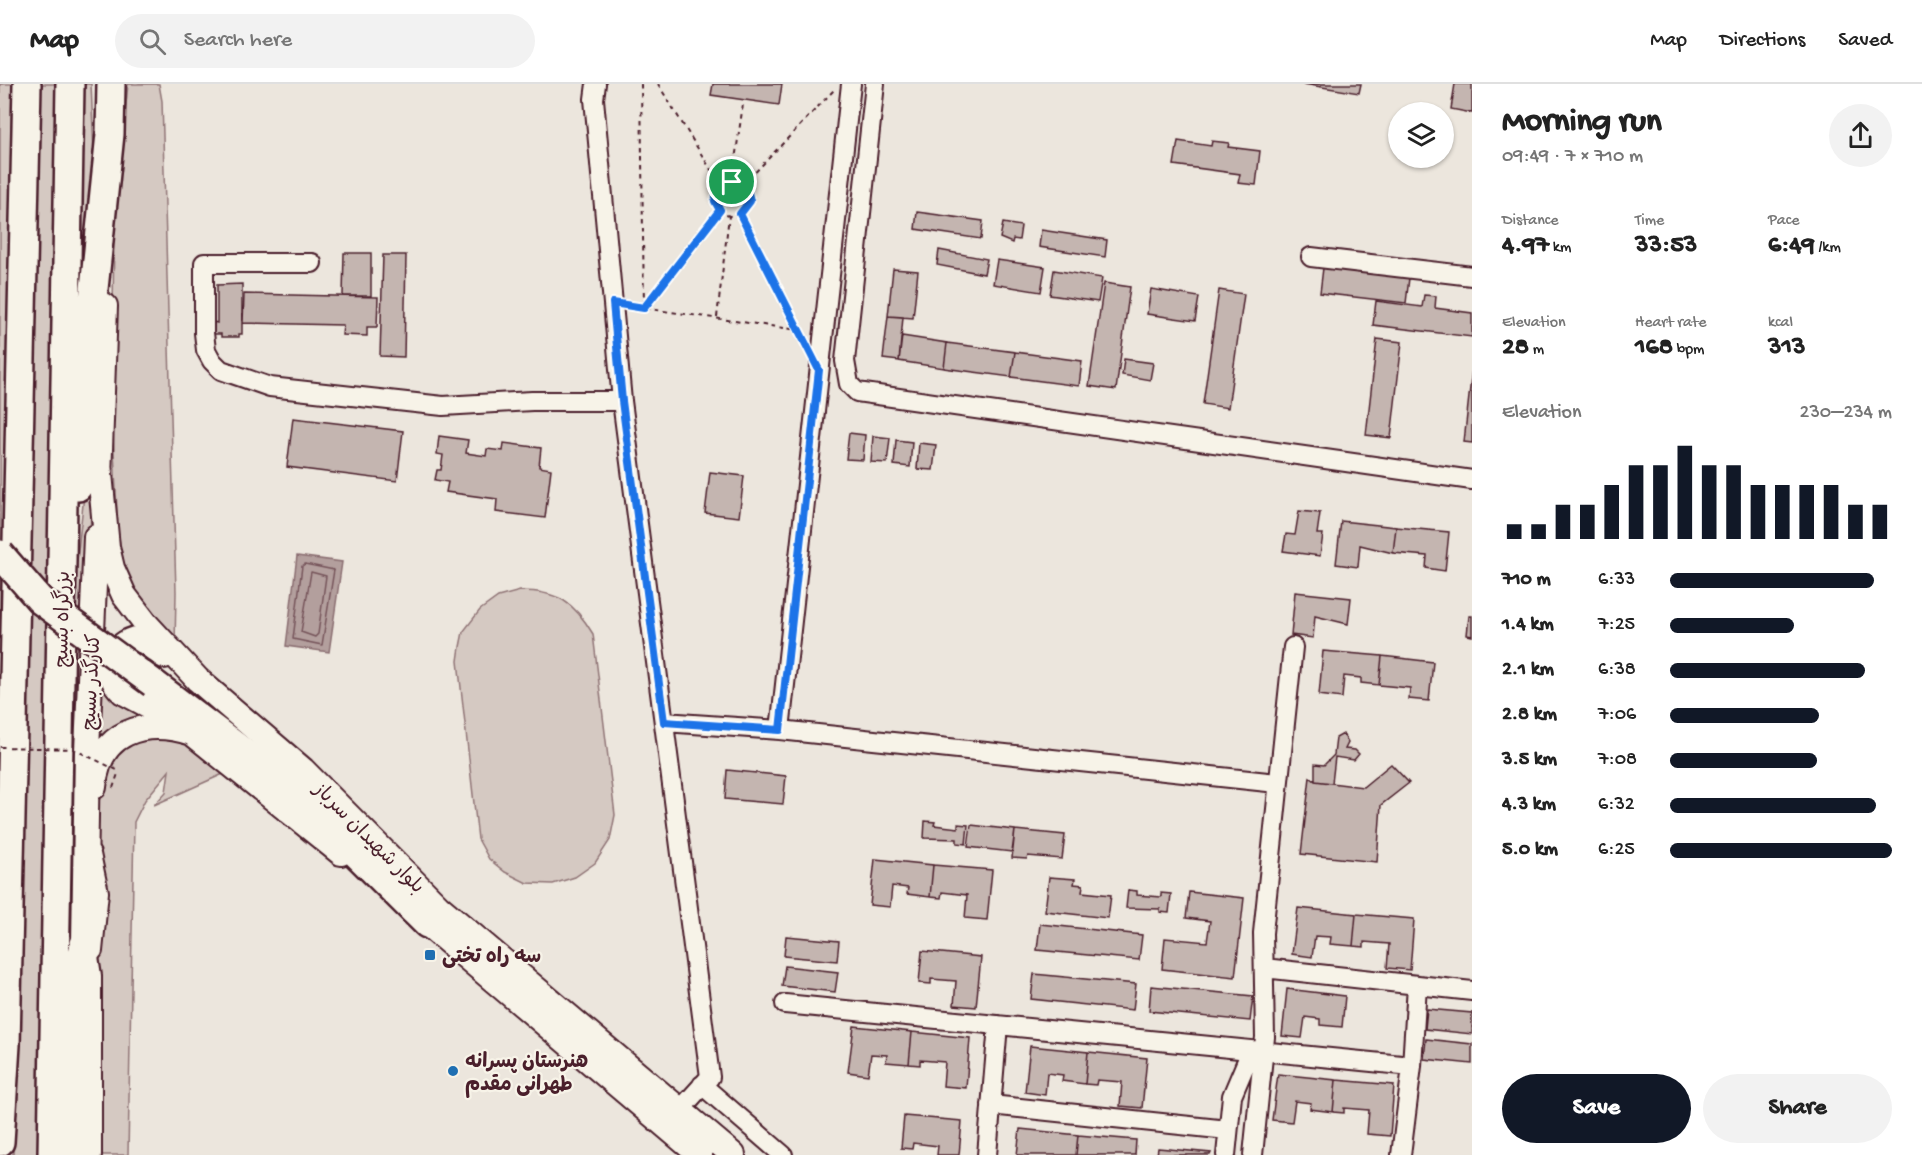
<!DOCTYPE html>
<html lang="en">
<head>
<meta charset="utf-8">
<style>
  body { margin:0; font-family:"Gochi Hand","Playpen Sans Arabic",sans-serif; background:#f2f2f2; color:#222; height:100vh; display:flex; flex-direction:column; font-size:22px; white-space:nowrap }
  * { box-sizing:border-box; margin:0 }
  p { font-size:20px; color:#767676 }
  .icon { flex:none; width:33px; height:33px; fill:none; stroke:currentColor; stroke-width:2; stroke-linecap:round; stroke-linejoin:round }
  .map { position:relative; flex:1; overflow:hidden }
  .panel { display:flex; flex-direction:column; background:#fff; width:450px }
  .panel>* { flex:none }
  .buttons { position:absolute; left:1388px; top:18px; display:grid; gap:12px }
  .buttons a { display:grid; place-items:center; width:66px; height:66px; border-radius:50%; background:#fff; box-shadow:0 2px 4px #0004; font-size:30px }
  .pin { position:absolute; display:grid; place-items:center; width:51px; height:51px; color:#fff; margin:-26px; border:3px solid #fff; border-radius:50%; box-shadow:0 2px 6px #0007 }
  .round { display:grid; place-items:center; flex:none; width:63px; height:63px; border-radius:32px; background:#f2f2f2 }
  .head { display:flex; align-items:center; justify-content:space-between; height:102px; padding:0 30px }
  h1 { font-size:33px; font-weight:700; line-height:45px }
  .stats { display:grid; grid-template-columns:repeat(3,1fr); gap:9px; height:102px; padding:6px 30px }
  .stats div { display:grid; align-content:center }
  .stats b { font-size:26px; font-weight:700 }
  .stats small { font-size:16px; font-weight:400 }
  .stats p { font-size:16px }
  .chart { height:168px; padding:12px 30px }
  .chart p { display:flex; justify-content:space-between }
  .chart svg { width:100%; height:108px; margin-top:6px; stroke:#111827; stroke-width:6 }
  .button { display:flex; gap:12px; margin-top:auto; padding:12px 30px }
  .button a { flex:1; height:69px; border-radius:36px; background:#111827; color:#fff; font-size:24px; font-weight:700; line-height:69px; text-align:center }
  .button a+a { background:#f2f2f2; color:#222 }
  ul { padding:0 30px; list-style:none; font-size:20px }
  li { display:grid; grid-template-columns:96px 72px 1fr; align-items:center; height:45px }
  li i { height:15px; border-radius:8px; background:#111827 }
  header { display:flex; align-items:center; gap:36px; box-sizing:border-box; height:84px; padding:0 30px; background:#fff; border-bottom:2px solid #e0e0e0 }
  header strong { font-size:28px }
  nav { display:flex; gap:33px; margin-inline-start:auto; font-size:21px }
  .search { width:420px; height:54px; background:#f2f2f2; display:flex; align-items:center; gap:15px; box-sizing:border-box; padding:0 21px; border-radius:33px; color:#767676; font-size:22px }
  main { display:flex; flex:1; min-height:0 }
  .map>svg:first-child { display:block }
</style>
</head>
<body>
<header>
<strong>Map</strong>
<div class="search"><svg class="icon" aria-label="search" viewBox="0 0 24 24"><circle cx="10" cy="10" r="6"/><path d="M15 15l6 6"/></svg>Search here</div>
<nav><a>Map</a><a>Directions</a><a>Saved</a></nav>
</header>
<main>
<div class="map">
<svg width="1472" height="1071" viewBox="0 0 1472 1071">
  <rect width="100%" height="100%" fill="#ece6dd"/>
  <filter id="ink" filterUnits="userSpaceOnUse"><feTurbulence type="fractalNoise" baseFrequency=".0167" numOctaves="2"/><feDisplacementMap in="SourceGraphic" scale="12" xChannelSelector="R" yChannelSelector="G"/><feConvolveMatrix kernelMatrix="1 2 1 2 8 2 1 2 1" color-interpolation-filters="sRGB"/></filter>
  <g filter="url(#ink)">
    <!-- green -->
    <path fill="#d5c9c2" stroke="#907476" stroke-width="1.5" d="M 0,0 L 12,0 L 5,467 L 0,459 Z
      M 33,0 L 59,0 L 40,1071 L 13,1071 Z
      M 79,0 L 91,0 L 95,93 L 70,380 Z
      M 128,0 L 159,0 L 162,17 L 176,508 L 175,562 L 126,493 L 118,448 L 112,326 L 114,140 Z
      M 95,308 L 87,545 L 71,533 Z
      M 0,481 L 5,488 L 0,741 Z
      M 520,507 C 558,507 574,518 593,550 L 615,731 L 610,756 L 595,779 L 575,793 L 553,800 L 527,799 L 505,788 L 489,775 L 478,755 L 458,577 L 460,563 L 463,548 L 480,526 L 498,513 Z
      M 71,549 L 87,560 L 83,666 L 75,662 L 67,662 Z
      M 97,569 L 166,632 L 99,674 Z
      M 173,647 L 232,686 L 154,721 L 166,708 L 169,687 L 145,716 L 134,738 L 128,1071 L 96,1071 L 101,795 L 97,755 L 98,704 L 121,659 Z"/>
    <!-- water -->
    <path fill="#b39f9d" stroke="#896c6f" stroke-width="1.5" d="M 297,472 L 342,478 L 329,568 L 286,562 Z"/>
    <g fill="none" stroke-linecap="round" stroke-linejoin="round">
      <!-- shore -->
      <path stroke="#745259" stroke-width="1.5" d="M 305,480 L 334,486 L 322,561 L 293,555 L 302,482 Z
        M 311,488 L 326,492 L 318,550 L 315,553 L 301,548 Z"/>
    </g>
    <!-- building -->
    <path fill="#c4b5b0" stroke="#4a1f2b" stroke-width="1.5" d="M 713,0 L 782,0 L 779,21 L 711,11 Z
      M 1303,0 L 1361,0 L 1359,9 Z
      M 1455,0 L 1472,0 L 1472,29 L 1451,25 Z
      M 1178,57 L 1211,62 L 1212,57 L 1229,59 L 1228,63 L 1260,67 L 1256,101 L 1238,99 L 1240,90 L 1174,81 Z
      M 917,128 L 983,137 L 981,155 L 915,145 Z
      M 1003,139 L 1021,142 L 1019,156 L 1013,155 L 1012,159 L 1000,154 Z
      M 1041,146 L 1107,156 L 1105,173 L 1039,163 Z
      M 939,166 L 987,175 L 984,190 L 937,181 Z
      M 344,169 L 371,169 L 371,212 L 343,212 Z
      M 383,171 L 406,171 L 404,273 L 380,272 Z
      M 997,176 L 1045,183 L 1041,208 L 993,200 Z
      M 1323,184 L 1409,194 L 1406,219 L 1320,209 Z
      M 893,185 L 918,187 L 913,234 L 888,232 Z
      M 1054,186 L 1102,194 L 1098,218 L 1050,211 Z
      M 1104,199 L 1130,203 L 1116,306 L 1089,302 Z
      M 242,200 L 242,250 L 239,250 L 239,253 L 221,253 L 221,250 L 214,250 L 214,238 L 217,239 L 217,201 Z
      M 1151,205 L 1199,213 L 1195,237 L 1147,230 Z
      M 1219,206 L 1244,210 L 1228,324 L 1203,320 Z
      M 244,210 L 378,213 L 377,243 L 367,243 L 367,252 L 342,251 L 343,241 L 243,239 Z
      M 1424,211 L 1436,212 L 1435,224 L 1472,229 L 1472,253 L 1373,241 L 1376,217 L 1422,223 Z
      M 888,232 L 903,233 L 899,277 L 883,275 Z
      M 902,252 L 947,259 L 944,284 L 899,277 Z
      M 1377,255 L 1402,258 L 1391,354 L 1366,351 Z
      M 947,259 L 1015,268 L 1011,293 L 944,284 Z
      M 1015,268 L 1082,277 L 1079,302 L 1011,293 Z
      M 1124,275 L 1153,279 L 1150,296 L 1122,291 Z
      M 1472,285 L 1472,359 L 1464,358 Z
      M 293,334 L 403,347 L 397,397 L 287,383 Z
      M 849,349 L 865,351 L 863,376 L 846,375 Z
      M 439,352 L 468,356 L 466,369 L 486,372 L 487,365 L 503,367 L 504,359 L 541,364 L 539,383 L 551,385 L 545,434 L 496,428 L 497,415 L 446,408 L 448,398 L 435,396 L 437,386 L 441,386 L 443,371 L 437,370 Z
      M 873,352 L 890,354 L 887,379 L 871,378 Z
      M 896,356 L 912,358 L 910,383 L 894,381 Z
      M 919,359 L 936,361 L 933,386 L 917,385 Z
      M 710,388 L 744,392 L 739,433 L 705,429 Z
      M 1299,427 L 1320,429 L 1317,450 L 1323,450 L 1320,472 L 1283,467 L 1286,450 L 1295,451 Z
      M 1341,437 L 1396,443 L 1393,469 L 1360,461 L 1358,483 L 1336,480 Z
      M 1396,443 L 1449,448 L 1445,487 L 1426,484 L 1427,472 L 1393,469 Z
      M 1295,508 L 1351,514 L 1348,540 L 1315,532 L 1313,554 L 1291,551 Z
      M 1469,532 L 1472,532 L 1472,552 L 1467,551 Z
      M 1323,567 L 1382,572 L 1379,601 L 1361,599 L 1361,594 L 1344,592 L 1342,614 L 1319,611 Z
      M 1382,572 L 1433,578 L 1429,617 L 1409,615 L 1410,604 L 1379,601 Z
      M 1343,650 L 1348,659 L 1345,665 L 1355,666 L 1359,670 L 1354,676 L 1335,673 L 1332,699 L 1315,697 L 1315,680 L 1324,681 L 1334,671 L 1336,654 Z
      M 1391,680 L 1409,699 L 1381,721 L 1377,778 L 1301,770 L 1310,693 L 1315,697 L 1363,703 Z
      M 727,686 L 786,692 L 783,720 L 725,715 Z
      M 925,737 L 935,738 L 934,741 L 958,744 L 958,740 L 968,741 L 966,760 L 957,759 L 957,755 L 924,754 Z
      M 971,741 L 1015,746 L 1012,768 L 968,763 Z
      M 1015,746 L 1065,751 L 1062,775 L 1028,772 L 1027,775 L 1012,774 Z
      M 875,775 L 933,781 L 930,813 L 907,810 L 908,804 L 892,802 L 890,823 L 870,821 Z
      M 933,781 L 992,786 L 987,836 L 965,834 L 967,811 L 942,808 L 941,814 L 930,813 Z
      M 1049,793 L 1075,795 L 1074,800 L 1083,801 L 1082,808 L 1111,811 L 1108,834 L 1045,827 Z
      M 1128,806 L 1137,807 L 1137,811 L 1161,813 L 1161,809 L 1171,810 L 1169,829 L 1160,828 L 1160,825 L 1126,824 Z
      M 1189,808 L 1244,814 L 1235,893 L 1162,885 L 1165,854 L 1207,858 L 1210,837 L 1186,834 Z
      M 1298,824 L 1356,830 L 1353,862 L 1330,860 L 1331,853 L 1315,852 L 1312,873 L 1292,870 Z
      M 1356,830 L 1414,835 L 1410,886 L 1387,884 L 1389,860 L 1364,858 L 1364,863 L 1353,862 Z
      M 1040,840 L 1142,851 L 1139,876 L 1037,866 Z
      M 786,852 L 839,857 L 837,877 L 784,872 Z
      M 922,867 L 981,873 L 976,923 L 954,921 L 956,897 L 931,895 L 931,900 L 919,899 Z
      M 785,882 L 838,888 L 835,908 L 782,902 Z
      M 1034,890 L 1136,900 L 1133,926 L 1031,915 Z
      M 1151,902 L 1253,912 L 1250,937 L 1149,927 Z
      M 1287,905 L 1345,912 L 1342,943 L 1320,941 L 1320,935 L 1305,933 L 1302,954 L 1282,952 Z
      M 1427,925 L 1472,929 L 1472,950 L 1425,945 Z
      M 854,942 L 912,948 L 909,980 L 886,978 L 887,971 L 871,970 L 868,991 L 848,988 Z
      M 912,948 L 970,954 L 966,1004 L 943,1002 L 945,978 L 920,976 L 920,981 L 909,980 Z
      M 1426,955 L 1472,960 L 1472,980 L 1424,975 Z
      M 1030,962 L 1088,968 L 1085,1000 L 1062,997 L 1063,991 L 1047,989 L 1045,1011 L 1025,1008 Z
      M 1088,968 L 1147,974 L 1142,1024 L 1120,1022 L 1122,998 L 1097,996 L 1096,1001 L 1085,1000 Z
      M 1278,990 L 1336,996 L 1333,1028 L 1310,1025 L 1311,1019 L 1295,1017 L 1292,1038 L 1272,1036 Z
      M 1336,996 L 1394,1001 L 1390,1052 L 1367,1050 L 1369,1026 L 1344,1024 L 1344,1029 L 1333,1028 Z
      M 904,1032 L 962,1037 L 959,1071 L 937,1071 L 938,1062 L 913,1059 L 912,1065 L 901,1064 Z
      M 1020,1045 L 1078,1051 L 1076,1071 L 1017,1071 Z
      M 1078,1051 L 1136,1056 L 1135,1071 L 1076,1071 Z
      M 1158,1064 L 1211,1069 L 1210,1071 L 1157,1071 Z"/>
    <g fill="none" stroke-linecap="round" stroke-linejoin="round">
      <defs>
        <path id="minor" d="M 596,0 L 594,15 L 622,317 L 710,993 L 680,1026
          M 875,0 L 845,277 L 849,300 L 857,308 L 1472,396
          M 1311,173 L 1472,192
          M 312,179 L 204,179 L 204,249 L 206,266 L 212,277 L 221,286 L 270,303 L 443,322 L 532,317 L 622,317
          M 664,638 L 780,646 L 1277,699
          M 780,646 L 851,0
          M 91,770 L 99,808 L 93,867
          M 1264,884 L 1472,907
          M 785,920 L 1412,982
          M 702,1001 L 783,1071
          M 991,1021 L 1228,1046
          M 987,1071 L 998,941
          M 1226,1071 L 1232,1012 L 1251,967
          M 1253,1071 L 1265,953 L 1263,849 L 1293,563
          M 1401,1071 L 1412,982 L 1417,901"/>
        <path id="major" d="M 99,379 L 107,463 L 112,484 L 124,511 L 147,541 L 198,596 L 303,686 L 439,823 L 733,1071
          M 99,394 L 105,222
          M 164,572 L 144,557 L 135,555 C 109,563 103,591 123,608 L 183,640
          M 94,703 C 98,647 144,634 192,649 L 341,769
          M 412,827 L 700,1071
          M 89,1071 L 89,892 L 84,860 L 87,667 L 96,453"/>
        <path id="highway" d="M 78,403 L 94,205 L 110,50 L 111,0
          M 153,599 L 287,701 L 427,840
          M 0,1058 L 6,961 L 27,0
          M 52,1071 L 70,0
          M 72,1071 L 79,884 L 84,860"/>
      </defs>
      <!-- minor casing -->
      <use href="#minor" stroke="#4a1f2b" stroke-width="22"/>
      <!-- major casing -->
      <use href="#major" stroke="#4a1f2b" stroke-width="28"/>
      <!-- highway casing -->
      <use href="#highway" stroke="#4a1f2b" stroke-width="32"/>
      <!-- path -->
      <path stroke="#4a1f2b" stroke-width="2" stroke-dasharray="4.5 4.5" stroke-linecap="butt" d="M 641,0 L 644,224
        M 658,0 L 721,102
        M 732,97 L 743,20
        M715 115a17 17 0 1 1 34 0a17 17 0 1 1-34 0Z
        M 743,101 L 834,6
        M 740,130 L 807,261
        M 628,222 L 799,246
        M 644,223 L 720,126
        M 717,233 L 729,132
        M 113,704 L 119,687"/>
      <!-- minor -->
      <use href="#minor" stroke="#f7f3e8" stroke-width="18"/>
      <!-- major -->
      <use href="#major" stroke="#f7f3e8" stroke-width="24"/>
      <!-- highway -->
      <use href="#highway" stroke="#f7f3e8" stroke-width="27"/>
      <defs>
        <path id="highway-bridge" d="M 0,470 L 40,516 L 153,599"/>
      </defs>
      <!-- highway-bridge casing -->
      <use href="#highway-bridge" stroke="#4a1f2b" stroke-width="32" stroke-linecap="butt"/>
      <!-- path-bridge -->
      <path stroke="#4a1f2b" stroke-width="2" stroke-dasharray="4.5 4.5" stroke-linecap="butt" d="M 0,663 L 73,665 L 119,687"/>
      <!-- highway-bridge -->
      <use href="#highway-bridge" stroke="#f7f3e8" stroke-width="27"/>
    </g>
  </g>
  <g fill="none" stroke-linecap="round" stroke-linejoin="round" filter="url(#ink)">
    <defs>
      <path id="route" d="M 732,98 L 747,105 L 750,117 L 740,130 L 819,286 L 780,646 L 664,638 L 622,317 L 613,219 L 644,224 L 720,126 L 715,117 L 718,106 Z"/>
    </defs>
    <!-- route casing -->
    <use href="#route" stroke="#fff" stroke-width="12"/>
    <!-- route -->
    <use href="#route" stroke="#1a73e8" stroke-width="8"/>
  </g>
  <!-- markers -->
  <g fill="#1f6fb2" stroke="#f7f3e8" stroke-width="2">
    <rect x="424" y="865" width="12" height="12" rx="3"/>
    <circle cx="453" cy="987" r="6"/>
  </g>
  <g text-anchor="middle" stroke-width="4.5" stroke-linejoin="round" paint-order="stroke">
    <!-- street labels -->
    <g font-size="20" fill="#4a1f2b" stroke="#f7f3e8">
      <text transform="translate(61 535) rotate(-89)" y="7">بزرگراه بسیج</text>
      <text transform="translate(90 598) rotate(-87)" y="7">کنارگذر بسیج</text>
      <text transform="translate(370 753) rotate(45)" y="7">بلوار شهیدان سرباز</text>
    </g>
    <!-- poi labels -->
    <g font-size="20" font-weight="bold" fill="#4a1f2b" stroke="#f7f3e8" text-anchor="start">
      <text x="442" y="878">سه راه تختی</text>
      <text x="465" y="983">هنرستان پسرانه<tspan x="465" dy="23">طهرانی مقدم</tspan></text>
    </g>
  </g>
</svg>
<div class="buttons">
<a><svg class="icon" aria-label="layers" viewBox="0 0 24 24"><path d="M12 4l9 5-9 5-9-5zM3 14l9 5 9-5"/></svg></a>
</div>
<div class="pin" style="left:732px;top:98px;background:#1e9e55"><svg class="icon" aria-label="arrive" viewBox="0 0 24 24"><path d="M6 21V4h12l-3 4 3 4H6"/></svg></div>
</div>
<section class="panel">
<div class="head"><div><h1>Morning run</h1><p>09:49 · 7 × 710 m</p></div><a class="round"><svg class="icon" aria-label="share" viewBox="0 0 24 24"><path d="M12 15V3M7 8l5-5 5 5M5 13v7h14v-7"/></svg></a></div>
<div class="stats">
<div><p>Distance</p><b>4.97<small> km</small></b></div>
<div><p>Time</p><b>33:53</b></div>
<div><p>Pace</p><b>6:49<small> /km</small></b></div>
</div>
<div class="stats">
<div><p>Elevation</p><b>28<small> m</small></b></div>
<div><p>Heart rate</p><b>168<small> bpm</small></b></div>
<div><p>kcal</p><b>313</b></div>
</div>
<div class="chart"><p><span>Elevation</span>230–234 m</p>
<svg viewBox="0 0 160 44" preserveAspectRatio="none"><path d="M5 44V38M15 44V38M25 44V30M35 44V30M45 44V22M55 44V14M65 44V14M75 44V6M85 44V14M95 44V14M105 44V22M115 44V22M125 44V22M135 44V22M145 44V30M155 44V30"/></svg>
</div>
<ul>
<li><b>710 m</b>6:33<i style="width:92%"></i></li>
<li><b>1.4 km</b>7:25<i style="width:56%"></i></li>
<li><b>2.1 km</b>6:38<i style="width:88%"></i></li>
<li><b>2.8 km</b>7:06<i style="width:67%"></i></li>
<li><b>3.5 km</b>7:08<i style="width:66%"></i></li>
<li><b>4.3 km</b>6:32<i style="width:93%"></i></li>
<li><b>5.0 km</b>6:25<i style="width:100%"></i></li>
</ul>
<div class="button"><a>Save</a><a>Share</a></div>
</section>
</main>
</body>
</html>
